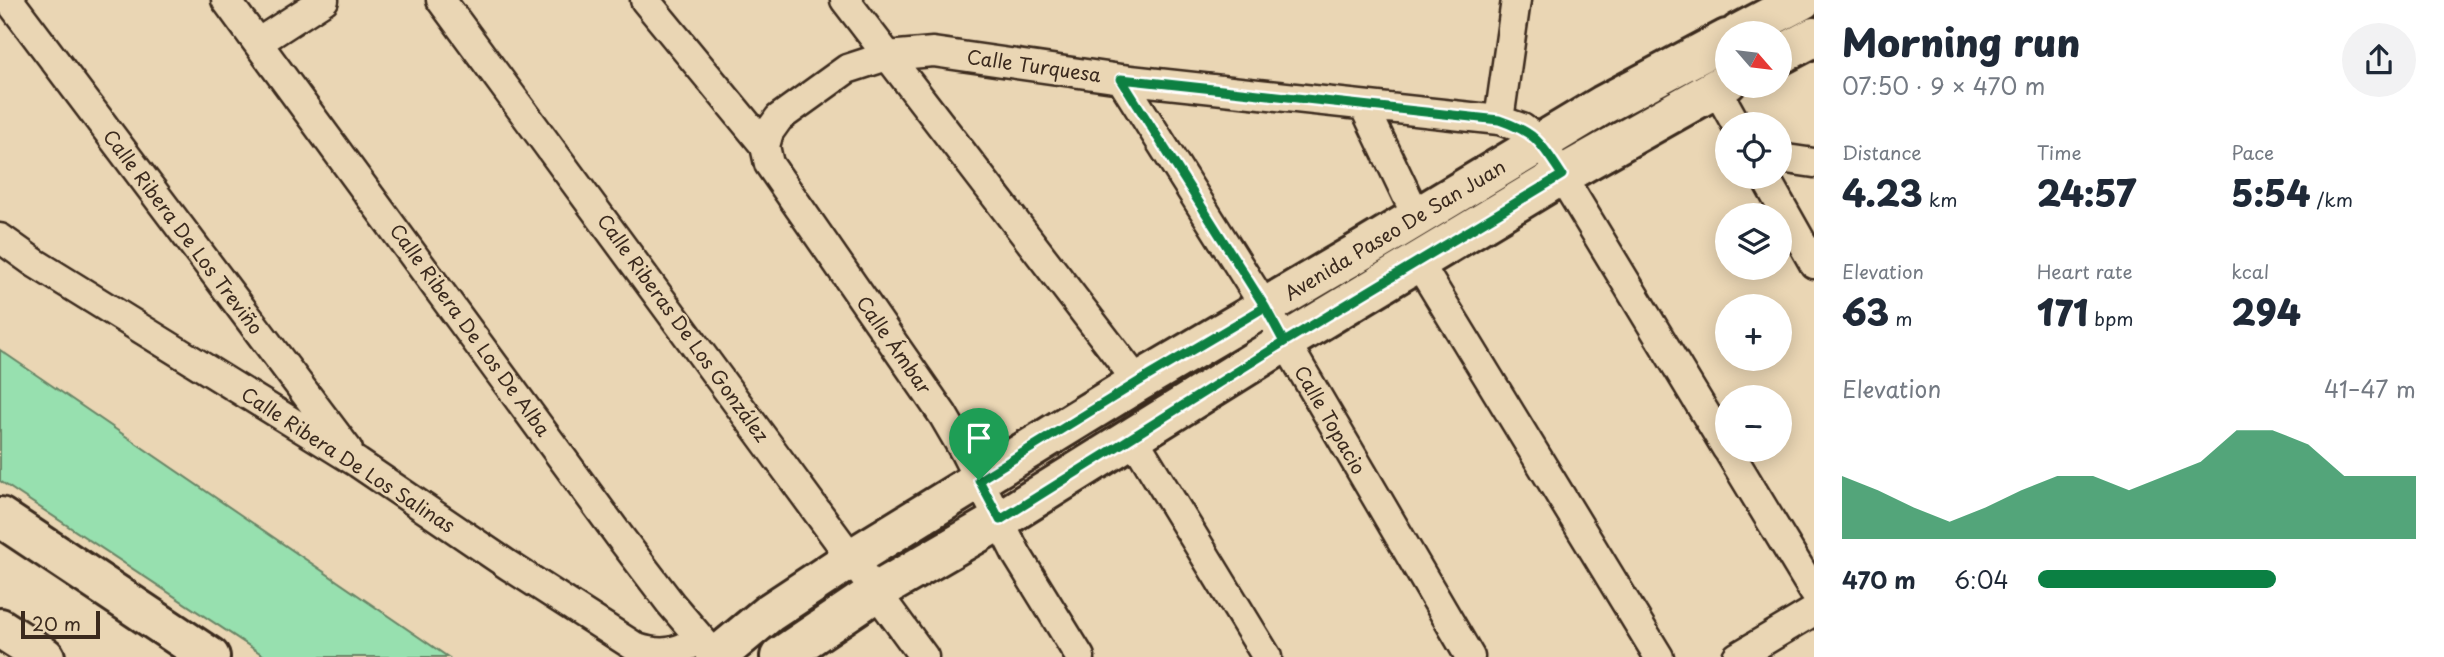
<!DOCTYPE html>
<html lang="en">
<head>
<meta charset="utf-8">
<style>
  body { margin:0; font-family:"Playpen Sans",sans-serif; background:#f2f2f3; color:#1f2937; height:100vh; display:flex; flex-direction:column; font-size:26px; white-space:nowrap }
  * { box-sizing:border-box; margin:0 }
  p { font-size:23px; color:#747a83 }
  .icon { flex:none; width:38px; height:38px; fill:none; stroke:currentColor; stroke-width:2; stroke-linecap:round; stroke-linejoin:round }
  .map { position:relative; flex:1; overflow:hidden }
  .panel { display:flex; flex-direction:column; background:#fff; width:630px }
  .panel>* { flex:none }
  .needle { width:46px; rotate:118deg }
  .buttons { position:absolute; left:1715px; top:21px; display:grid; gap:14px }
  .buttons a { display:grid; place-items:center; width:77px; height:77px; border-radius:50%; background:#fff; box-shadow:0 4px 18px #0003; font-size:35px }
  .scale { position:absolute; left:21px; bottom:18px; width:79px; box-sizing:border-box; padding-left:7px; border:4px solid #3b2a1e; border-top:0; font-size:19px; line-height:24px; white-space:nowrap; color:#3b2a1e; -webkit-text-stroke:5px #ead6b4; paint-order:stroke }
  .pin { position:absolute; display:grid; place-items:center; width:60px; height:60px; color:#fff; margin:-72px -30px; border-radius:50% 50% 50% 0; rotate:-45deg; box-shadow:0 0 7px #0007 }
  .pin .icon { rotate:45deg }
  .round { display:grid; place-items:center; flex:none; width:74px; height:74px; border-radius:37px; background:#f2f2f3 }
  .summary { display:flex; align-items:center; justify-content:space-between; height:119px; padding:0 28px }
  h1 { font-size:38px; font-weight:800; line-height:52px }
  .figures { display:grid; grid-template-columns:repeat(3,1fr); gap:10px; height:119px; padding:7px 28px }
  .figures div { display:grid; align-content:center }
  .figures b { font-size:35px; font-weight:800 }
  .figures small { font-size:19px; font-weight:400 }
  .figures p { font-size:19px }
  .chart { height:196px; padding:14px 28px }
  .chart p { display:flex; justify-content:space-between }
  .chart svg { width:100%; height:126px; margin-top:7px; fill:#0b8043; opacity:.7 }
  ul { padding:0 28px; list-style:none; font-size:23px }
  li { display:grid; grid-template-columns:112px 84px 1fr; align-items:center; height:52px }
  li i { height:18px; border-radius:9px; background:#0b8043 }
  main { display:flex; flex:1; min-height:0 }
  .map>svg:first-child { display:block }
</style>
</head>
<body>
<main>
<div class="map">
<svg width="1814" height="657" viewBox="0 0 1814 657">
  <rect width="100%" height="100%" fill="#ead6b4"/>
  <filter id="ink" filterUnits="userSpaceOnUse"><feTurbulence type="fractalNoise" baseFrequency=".0143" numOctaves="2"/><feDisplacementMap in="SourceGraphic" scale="14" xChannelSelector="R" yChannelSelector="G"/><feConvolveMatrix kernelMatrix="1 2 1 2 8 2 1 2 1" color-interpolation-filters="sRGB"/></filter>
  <g filter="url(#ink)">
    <!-- green -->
    <path fill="#97e0af" stroke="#698566" stroke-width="2" d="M 0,350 L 448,657 L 266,657 L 0,481 Z"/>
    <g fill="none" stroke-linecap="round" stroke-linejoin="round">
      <defs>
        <path id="street" d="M 9,0 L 348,450
          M 226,0 L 620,537 L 671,604 L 712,652
          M 441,0 L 924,657
          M 645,0 L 765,146 L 769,164 L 943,415 L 964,451 L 1017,555 L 1080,657
          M 845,0 L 1138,382
          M 259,42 L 324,0
          M 1121,79 L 1265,307 L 1470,657
          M 1716,88 L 1736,124
          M 1364,106 L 1417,217
          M 1499,120 L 1516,0
          M 765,146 L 769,132 L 779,118 L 847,69 L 887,56 L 933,52 L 1121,79 L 1499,120 L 1522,128 L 1541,142 L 1727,449
          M 1780,158 L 1814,163
          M 1765,177 L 1814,264
          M 0,238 L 35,263 L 358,463 L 508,565 L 637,648 C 664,657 675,652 701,640
          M 1418,262 L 1659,657
          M 1132,436 L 1267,657
          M 1728,450 L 1814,592
          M 1737,657 L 1814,611"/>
        <path id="secondary" d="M 1739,33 L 1802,0
          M 1780,55 L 1814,37
          M 716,657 L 769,613 L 852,558 L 1138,382 L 1364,249 L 1603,105 L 1727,39
          M 780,657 L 876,592 L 1000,520 L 1285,342 L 1562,175 L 1727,82"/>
        <path id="highway" d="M 0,517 L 210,657
          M 0,628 L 45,657"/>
      </defs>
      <!-- street casing -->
      <use href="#street" stroke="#3b2a1e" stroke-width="33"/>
      <!-- secondary casing -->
      <use href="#secondary" stroke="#3b2a1e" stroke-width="44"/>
      <!-- highway casing -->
      <use href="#highway" stroke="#3b2a1e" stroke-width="44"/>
      <!-- street -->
      <use href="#street" stroke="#ead6b4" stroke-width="28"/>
      <!-- secondary -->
      <use href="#secondary" stroke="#ead6b4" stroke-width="38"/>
      <!-- highway -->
      <use href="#highway" stroke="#ead6b4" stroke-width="38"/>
    </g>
  </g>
  <g fill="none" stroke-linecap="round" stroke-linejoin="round" filter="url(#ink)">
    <defs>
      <path id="route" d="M 979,480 L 1138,382 L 1265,307 L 1284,342 L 1562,175 C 1541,143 1537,133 1499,120 L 1121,79 L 1265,307 L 1284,342 L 1000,520 L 979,480"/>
    </defs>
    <!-- route casing -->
    <use href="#route" stroke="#fff" stroke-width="14"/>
    <!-- route -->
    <use href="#route" stroke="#0b8043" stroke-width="9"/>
  </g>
  <g text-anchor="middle" stroke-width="5" stroke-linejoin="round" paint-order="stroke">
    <!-- street labels -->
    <g font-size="19" fill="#3b2a1e" stroke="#ead6b4">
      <text transform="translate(1034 66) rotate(8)" y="7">Calle Turquesa</text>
      <text transform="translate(1395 230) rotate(-31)" y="7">Avenida Paseo De San Juan</text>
      <text transform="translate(183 232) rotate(53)" y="7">Calle Ribera De Los Treviño</text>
      <text transform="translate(683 328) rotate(54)" y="7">Calle Riberas De Los González</text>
      <text transform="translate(470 330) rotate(54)" y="7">Calle Ribera De Los De Alba</text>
      <text transform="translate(894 345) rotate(55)" y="7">Calle Ámbar</text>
      <text transform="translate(1330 420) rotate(60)" y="7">Calle Topacio</text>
      <text transform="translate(348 460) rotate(33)" y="7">Calle Ribera De Los Salinas</text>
    </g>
  </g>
</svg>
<div class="buttons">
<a><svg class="needle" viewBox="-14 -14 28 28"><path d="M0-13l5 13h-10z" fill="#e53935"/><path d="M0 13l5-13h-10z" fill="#747a83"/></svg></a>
<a><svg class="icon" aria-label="locate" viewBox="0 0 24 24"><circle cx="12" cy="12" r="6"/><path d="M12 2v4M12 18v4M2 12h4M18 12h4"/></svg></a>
<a><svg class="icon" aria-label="layers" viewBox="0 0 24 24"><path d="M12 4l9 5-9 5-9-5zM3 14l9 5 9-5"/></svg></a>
<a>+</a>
<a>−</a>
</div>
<div class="scale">20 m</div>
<div class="pin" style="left:979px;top:480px;background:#1e9e55"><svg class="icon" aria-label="arrive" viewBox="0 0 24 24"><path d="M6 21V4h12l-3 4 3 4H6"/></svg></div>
</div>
<section class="panel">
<div class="summary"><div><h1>Morning run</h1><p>07:50 · 9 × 470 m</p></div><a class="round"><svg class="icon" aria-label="share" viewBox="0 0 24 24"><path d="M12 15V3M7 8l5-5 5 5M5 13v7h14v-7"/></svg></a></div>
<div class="figures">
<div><p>Distance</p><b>4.23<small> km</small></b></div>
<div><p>Time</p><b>24:57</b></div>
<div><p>Pace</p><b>5:54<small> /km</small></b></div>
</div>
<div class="figures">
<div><p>Elevation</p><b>63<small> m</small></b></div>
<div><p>Heart rate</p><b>171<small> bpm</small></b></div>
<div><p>kcal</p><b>294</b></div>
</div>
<div class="chart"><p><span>Elevation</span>41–47 m</p>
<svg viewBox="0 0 160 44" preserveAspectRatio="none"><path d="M0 44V22L10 27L20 33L30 38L40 33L50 27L60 22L70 22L80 27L90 22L100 17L110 6L120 6L130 11L140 22L150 22L160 22V44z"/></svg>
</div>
<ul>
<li><b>470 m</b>6:04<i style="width:63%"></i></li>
</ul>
</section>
</main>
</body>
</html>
